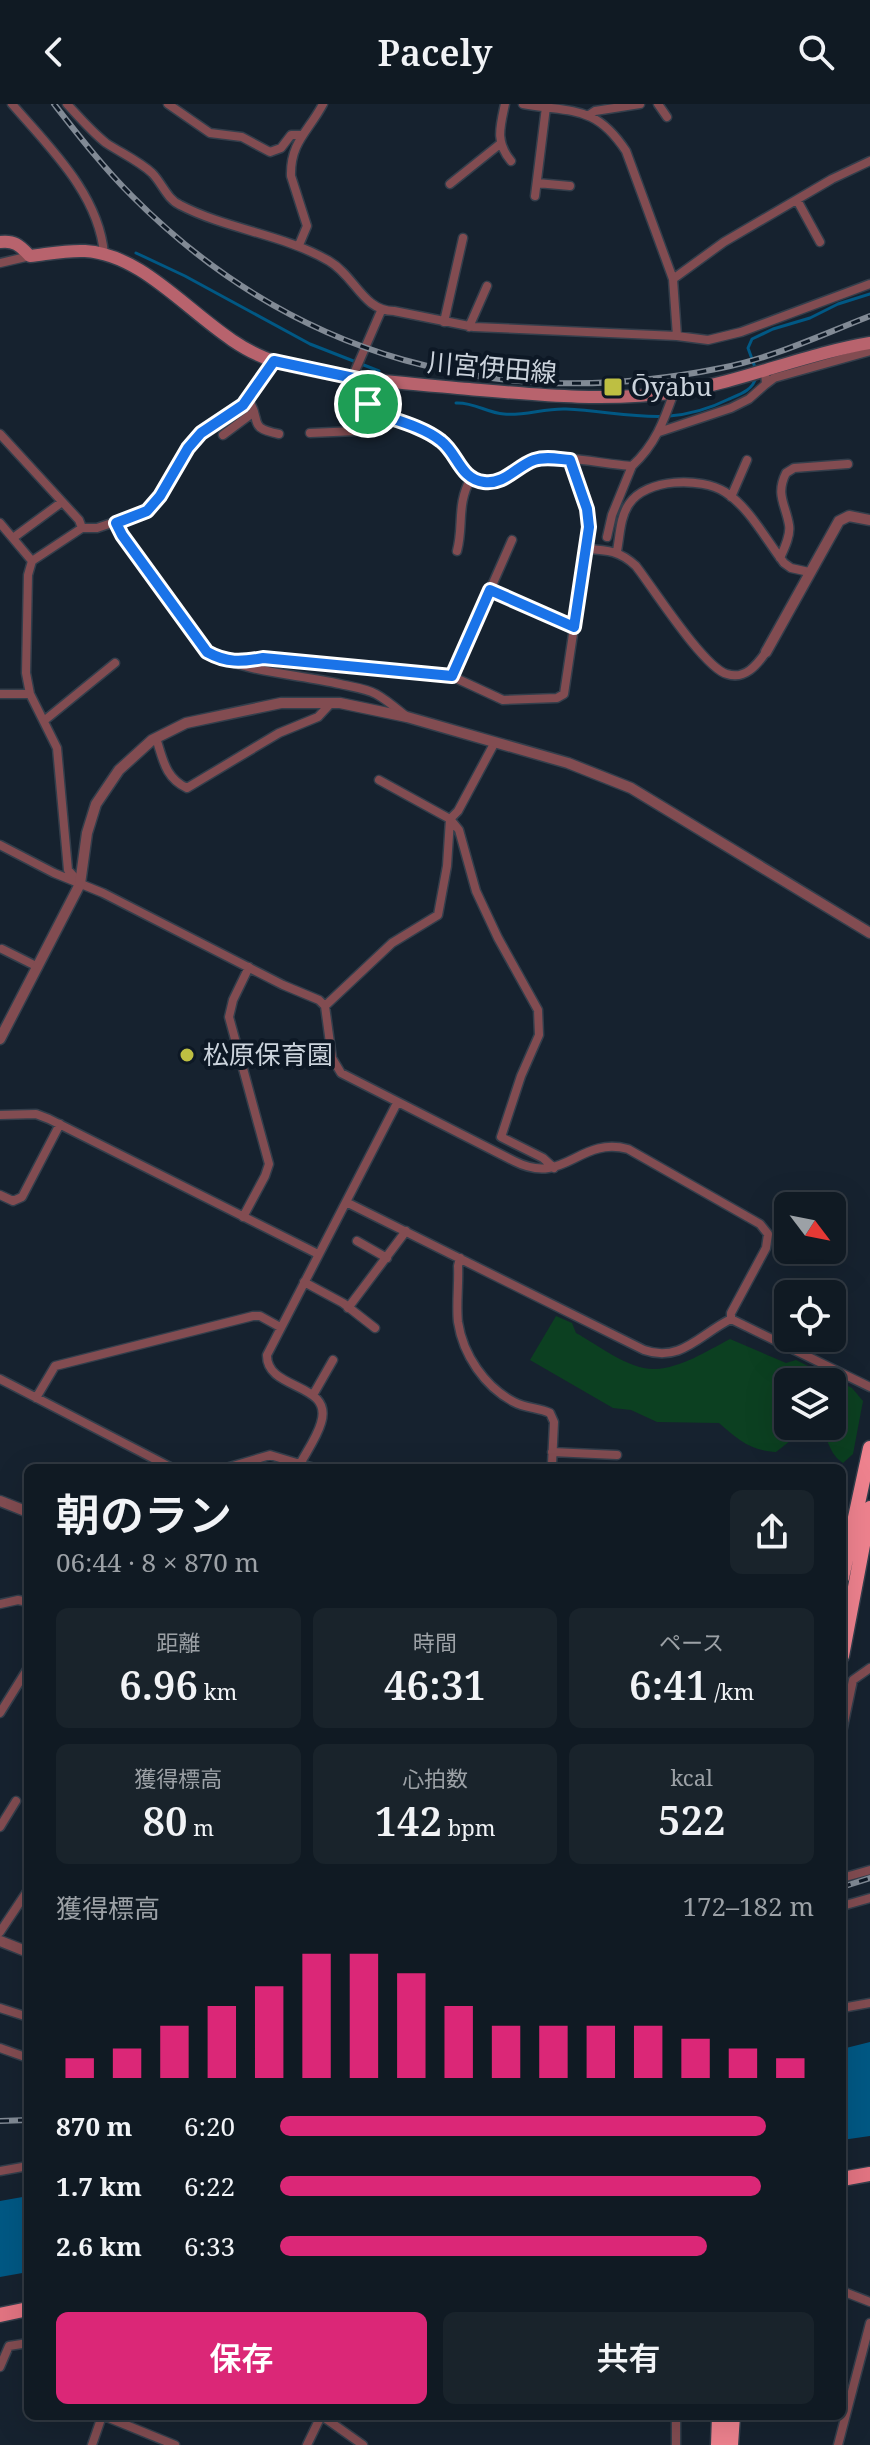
<!DOCTYPE html>
<html lang="ja">
<head>
<meta charset="utf-8">
<style>
  body { margin:0; font-family:"Noto Serif","Noto Sans JP",serif; background:#19232b; color:#f1f3f6; height:100vh; display:flex; flex-direction:column; font-size:30px; white-space:nowrap }
  * { box-sizing:border-box; margin:0 }
  p { font-size:26px; color:#9ca1a6 }
  .icon { flex:none; width:44px; height:44px; fill:none; stroke:currentColor; stroke-width:2; stroke-linecap:round; stroke-linejoin:round }
  .map { position:relative; flex:1; overflow:hidden }
  .side { position:absolute; left:24px; top:1360px; width:822px; height:956px; display:flex; flex-direction:column; background:#101a23; border-radius:12px; box-shadow:0 8px 32px #0002,0 0 0 2px #303841 }
  .side>* { flex:none }
  .needle { width:52px; rotate:122deg }
  .tools { position:absolute; left:774px; top:1088px; display:grid; gap:16px }
  .tools a { display:grid; place-items:center; width:72px; height:72px; border-radius:12px; background:#101a23; box-shadow:0 8px 32px #0002,0 0 0 2px #303841; font-size:40px }
  .pin { position:absolute; display:grid; place-items:center; width:68px; height:68px; color:#fff; margin:-34px; border:4px solid #fff; border-radius:50%; box-shadow:0 2px 8px #0007 }
  .round { display:grid; place-items:center; flex:none; width:84px; height:84px; border-radius:12px; background:#19232b }
  .headline { display:flex; align-items:center; justify-content:space-between; height:136px; padding:0 32px }
  h1 { font-size:44px; font-weight:600; line-height:60px }
  .stats { display:grid; grid-template-columns:repeat(3,1fr); gap:12px; height:136px; padding:8px 32px }
  .stats div { display:grid; align-content:center; border-radius:12px; background:#19232b; text-align:center }
  .stats b { font-size:40px; font-weight:600 }
  .stats small { font-size:22px; font-weight:400 }
  .stats p { font-size:22px }
  .chart { height:224px; padding:16px 32px }
  .chart p { display:flex; justify-content:space-between }
  .chart svg { width:100%; height:144px; margin-top:8px; stroke:#db2777; stroke-width:6 }
  .cta { display:flex; gap:16px; margin-top:auto; padding:16px 32px }
  .cta a { flex:1; height:92px; border-radius:12px; background:#db2777; color:#fff; font-size:32px; font-weight:600; line-height:92px; text-align:center }
  .cta a+a { background:#19232b; color:#f1f3f6 }
  ul { padding:0 32px; list-style:none; font-size:26px }
  li { display:grid; grid-template-columns:128px 96px 1fr; align-items:center; height:60px }
  li i { height:20px; border-radius:10px; background:#db2777 }
  header { display:flex; justify-content:space-between; align-items:center; height:104px; padding:0 32px; background:#101a23; font-size:36px; font-weight:600 }
  .map>svg:first-child { display:block }
</style>
</head>
<body>
<header><svg class="icon" aria-label="back" viewBox="0 0 24 24"><path d="M15 5l-7 7 7 7"/></svg>Pacely<svg class="icon" aria-label="search" viewBox="0 0 24 24"><circle cx="10" cy="10" r="6"/><path d="M15 15l6 6"/></svg></header>
<div class="map">
<svg width="870" height="2341" viewBox="0 0 870 2341">
  <rect width="100%" height="100%" fill="#16222f"/>
  <!-- green -->
  <path fill="#0c4021" d="M 556,1212 L 572,1219 L 576,1229 C 598,1241 629,1266 655,1265 C 681,1264 707,1247 730,1235 L 786,1259 L 796,1256 L 852,1284 L 863,1297 L 853,1350 L 843,1359 C 828,1349 829,1334 819,1322 L 832,1322 L 832,1278 L 788,1278 L 788,1322 L 809,1322 L 776,1348 C 751,1347 737,1335 719,1319 L 657,1318 L 631,1306 L 613,1304 L 530,1256 Z"/>
  <!-- water -->
  <path fill="#015884" d="M 870,1938 L 870,2032 L 842,2036 L 842,1945 Z
    M 28,2092 L 28,2168 L 0,2173 L 0,2097 Z"/>
  <g fill="none" stroke-linecap="round" stroke-linejoin="round">
    <!-- stream -->
    <path stroke="#015884" stroke-width="3" d="M 136,149 L 185,172 L 310,240 L 379,267
      M 756,266 L 748,244 L 752,235 L 773,225 L 810,214 L 838,200 L 870,190
      M 456,299 C 474,298 487,309 504,310 C 524,312 545,304 566,305 C 628,308 669,325 729,295 C 741,290 753,286 756,273"/>
    <defs>
      <path id="minor" d="M 12,0 C 49,43 99,90 104,150
        M 67,0 C 79,13 92,28 106,39 C 121,49 139,57 152,69 C 162,79 167,95 180,101 C 228,126 283,130 329,157 C 355,172 363,207 394,207 L 474,223 L 677,232 L 708,236 L 741,228 L 870,180
        M 168,0 L 210,29 L 242,33 L 270,48 L 281,44 L 291,31 L 301,31
        M 505,0 C 500,23 495,38 511,57
        M 523,0 C 572,9 595,0 626,47 L 673,175 L 677,232
        M 658,0 L 667,13
        M 589,11 L 595,7 L 640,0
        M 537,79 L 570,82
        M 450,80 L 500,40
        M 535,92 L 546,3
        M 797,96 L 820,138
        M 299,141 L 307,122 L 291,72 C 290,38 309,27 323,0
        M 0,159 L 30,152
        M 673,175 L 724,138 L 832,75 L 870,57
        M 444,218 L 463,134
        M 469,223 L 487,182
        M 352,274 L 381,207
        M 363,276 L 364,289 L 373,308 C 395,316 423,323 441,337 C 456,349 459,372 478,377 C 502,384 518,360 540,355 C 561,350 608,361 632,362 C 655,341 664,317 674,288
        M 766,280 L 774,274 L 870,247
        M 248,295 C 263,318 246,323 279,330
        M 659,328 L 731,304 L 749,295 L 766,280 L 765,268
        M 310,329 L 357,327 L 373,308
        M 0,330 L 79,416 L 82,424
        M 223,331 L 254,308
        M 731,393 L 747,356
        M 0,419 L 32,457
        M 116,419 L 122,431 L 207,548 C 247,569 297,570 340,580 C 352,583 365,584 376,590 C 387,596 397,605 407,613
        M 607,433 L 612,411 L 632,362
        M 13,434 L 62,398
        M 586,445 C 608,446 620,447 636,462 C 653,484 704,564 727,570 C 745,576 757,561 766,548
        M 457,447 C 464,421 456,401 471,374
        M 617,447 C 620,431 620,413 629,400 C 646,374 701,373 725,388 C 750,404 766,436 784,459 L 791,464 L 809,468
        M 780,454 C 784,445 791,431 789,421 C 786,401 775,391 786,369 L 794,364 L 848,360
        M 32,457 L 28,471 L 26,569 L 30,590 L 57,644 L 68,766 L 77,776
        M 32,457 L 82,424 L 97,424 L 147,407 L 160,392 L 188,344 L 201,329 L 243,301 L 274,257
        M 490,486 L 574,523
        M 238,559 L 263,554 L 426,568 L 449,571 L 503,596 L 557,594 L 564,590 L 589,423 L 587,405 L 570,356
        M 452,572 L 512,436
        M 0,590 L 30,590
        M 45,616 L 115,559
        M 156,634 C 163,655 165,674 187,684 L 279,629 L 318,613 L 331,599
        M 379,676 L 450,715 L 459,726 L 476,787 L 498,834 L 538,906 L 539,931 L 521,972 L 501,1033 L 543,1054 L 554,1064
        M 0,741 L 54,769 L 103,789 L 283,881 L 319,896 L 325,902 L 332,954 L 341,969 L 514,1057 C 565,1083 578,1032 628,1045 L 760,1120 L 768,1130 L 766,1144 L 731,1209 L 731,1215
        M 2,845 L 38,863
        M 325,902 L 392,839 L 438,811 L 447,762 L 450,715 L 458,707 L 495,638
        M 0,1011 L 36,1010 L 49,1015 L 318,1150
        M 0,1091 L 13,1097 L 22,1093 L 60,1020
        M 346,1098 L 644,1246 C 681,1259 700,1230 731,1215 L 870,1283
        M 243,1113 L 265,1072 L 269,1060 L 229,913 L 233,896 L 249,863
        M 357,1137 L 387,1154
        M 460,1154 L 458,1162 C 459,1180 456,1200 458,1218 C 463,1251 485,1283 514,1298 C 525,1304 539,1304 550,1309 L 554,1318 L 552,1360 L 549,1364
        M 304,1178 L 343,1199 L 375,1224
        M 348,1204 L 406,1127
        M 0,1275 L 172,1364
        M 313,1291 L 333,1256
        M 36,1294 L 55,1262 L 253,1212 L 260,1212 L 280,1223
        M 552,1348 L 617,1351
        M 300,1360 L 315,1364
        M 226,1364 L 270,1351 L 300,1360 C 307,1347 317,1333 321,1319 C 334,1278 266,1287 267,1251 L 397,999
        M 0,1500 L 18,1496 L 28,1498
        M 0,1609 L 28,1564
        M 842,1628 L 853,1576 L 870,1564
        M 0,1723 L 16,1697
        M 842,1774 L 870,1766
        M 842,1802 L 870,1794
        M 0,1828 L 28,1786
        M 0,1904 L 28,1913
        M 842,1904 L 870,1899
        M 0,1944 L 28,1954
        M 0,2067 L 28,2062
        M 842,2187 L 870,2198
        M 0,2263 L 9,2242 L 28,2239
        M 104,2312 L 175,2341
        M 322,2312 L 363,2341
        M 676,2312 L 676,2341
        M 92,2341 L 102,2312
        M 307,2341 L 321,2312
        M 838,2341 L 870,2219"/>
      <path id="tertiary" d="M 766,548 L 839,417 L 849,412 L 870,416
        M 0,935 L 80,780 L 87,729 L 96,700 L 119,666 L 152,636 L 186,619 L 281,599 L 340,599 L 407,613 L 568,659 L 631,684 L 870,829
        M 0,1397 L 28,1408
        M 0,1837 L 28,1848"/>
      <path id="secondary" d="M 0,138 C 15,136 20,142 30,152 C 48,150 67,146 85,147 C 156,151 208,239 277,258 C 340,275 405,279 469,285 C 538,291 607,298 676,288 C 742,278 804,250 870,239"/>
      <path id="primary" d="M 842,2075 L 870,2070
        M 0,2211 L 28,2205"/>
      <path id="trunk" d="M 842,1474 L 870,1344
        M 842,1552 L 870,1404
        M 718,2341 L 719,2312
        M 731,2341 L 733,2312"/>
    </defs>
    <!-- minor casing -->
    <use href="#minor" stroke="#333e4b" stroke-width="11"/>
    <!-- tertiary casing -->
    <use href="#tertiary" stroke="#333e4b" stroke-width="13"/>
    <!-- secondary casing -->
    <use href="#secondary" stroke="#333e4b" stroke-width="15"/>
    <!-- primary casing -->
    <use href="#primary" stroke="#333e4b" stroke-width="17"/>
    <!-- trunk casing -->
    <use href="#trunk" stroke="#333e4b" stroke-width="17"/>
    <!-- minor -->
    <use href="#minor" stroke="#824c51" stroke-width="8"/>
    <!-- tertiary -->
    <use href="#tertiary" stroke="#824c51" stroke-width="10"/>
    <!-- secondary -->
    <use href="#secondary" stroke="#b8636d" stroke-width="12"/>
    <!-- primary -->
    <use href="#primary" stroke="#e27482" stroke-width="14"/>
    <!-- trunk -->
    <use href="#trunk" stroke="#ee828e" stroke-width="14"/>
    <defs>
      <path id="rail" d="M 54,0 C 79,32 103,63 132,92 C 294,255 499,309 721,264 C 773,254 821,231 870,212
        M 842,1783 L 870,1774
        M 0,2017 L 28,2016"/>
    </defs>
    <!-- rail casing -->
    <use href="#rail" stroke="#818a95" stroke-width="6"/>
    <!-- rail -->
    <use href="#rail" stroke="#0d1825" stroke-width="3" stroke-dasharray="9" stroke-linecap="butt"/>
  </g>
  <g fill="none" stroke-linecap="round" stroke-linejoin="round">
    <defs>
      <path id="route" d="M 274,257 L 363,276 L 364,289 L 373,308 C 395,316 424,323 441,337 C 458,350 460,375 484,378 C 504,381 517,362 534,356 C 546,352 558,355 570,356 L 587,405 L 589,423 L 574,523 L 490,486 L 452,572 L 263,554 C 241,558 227,559 207,548 L 122,431 L 116,419 L 147,407 L 160,392 L 188,344 L 201,329 L 243,301 Z"/>
    </defs>
    <!-- route casing -->
    <use href="#route" stroke="#fff" stroke-width="16"/>
    <!-- route -->
    <use href="#route" stroke="#1a73e8" stroke-width="10"/>
  </g>
  <!-- markers -->
  <g fill="#bebf42" stroke="#0d1825" stroke-width="3">
    <rect x="603" y="273" width="20" height="20" rx="4"/>
    <circle cx="187" cy="951" r="8"/>
  </g>
  <g text-anchor="middle" stroke-width="8" stroke-linejoin="round" paint-order="stroke">
    <!-- street labels -->
    <g font-size="26" fill="#cbd3dc" stroke="#0d1825">
      <text transform="translate(492 264) rotate(5)" y="9">川宮伊田線</text>
    </g>
    <!-- poi labels -->
    <g font-size="26" fill="#cbd3dc" stroke="#0d1825" text-anchor="start">
      <text x="631" y="292">Ōyabu</text>
      <text x="203" y="960">松原保育園</text>
    </g>
  </g>
</svg>
<div class="tools">
<a><svg class="needle" viewBox="-14 -14 28 28"><path d="M0-13l5 13h-10z" fill="#e53935"/><path d="M0 13l5-13h-10z" fill="#9ca1a6"/></svg></a>
<a><svg class="icon" aria-label="locate" viewBox="0 0 24 24"><circle cx="12" cy="12" r="6"/><path d="M12 2v4M12 18v4M2 12h4M18 12h4"/></svg></a>
<a><svg class="icon" aria-label="layers" viewBox="0 0 24 24"><path d="M12 4l9 5-9 5-9-5zM3 14l9 5 9-5"/></svg></a>
</div>
<div class="pin" style="left:368px;top:300px;background:#1e9e55"><svg class="icon" aria-label="arrive" viewBox="0 0 24 24"><path d="M6 21V4h12l-3 4 3 4H6"/></svg></div>
<section class="side">
<div class="headline"><div><h1>朝のラン</h1><p>06:44 · 8 × 870 m</p></div><a class="round"><svg class="icon" aria-label="share" viewBox="0 0 24 24"><path d="M12 15V3M7 8l5-5 5 5M5 13v7h14v-7"/></svg></a></div>
<div class="stats">
<div><p>距離</p><b>6.96<small> km</small></b></div>
<div><p>時間</p><b>46:31</b></div>
<div><p>ペース</p><b>6:41<small> /km</small></b></div>
</div>
<div class="stats">
<div><p>獲得標高</p><b>80<small> m</small></b></div>
<div><p>心拍数</p><b>142<small> bpm</small></b></div>
<div><p>kcal</p><b>522</b></div>
</div>
<div class="chart"><p><span>獲得標高</span>172–182 m</p>
<svg viewBox="0 0 160 44" preserveAspectRatio="none"><path d="M5 44V38M15 44V35M25 44V28M35 44V22M45 44V16M55 44V6M65 44V6M75 44V12M85 44V22M95 44V28M105 44V28M115 44V28M125 44V28M135 44V32M145 44V35M155 44V38"/></svg>
</div>
<ul>
<li><b>870 m</b>6:20<i style="width:91%"></i></li>
<li><b>1.7 km</b>6:22<i style="width:90%"></i></li>
<li><b>2.6 km</b>6:33<i style="width:80%"></i></li>
</ul>
<div class="cta"><a>保存</a><a>共有</a></div>
</section>
</div>
</body>
</html>
